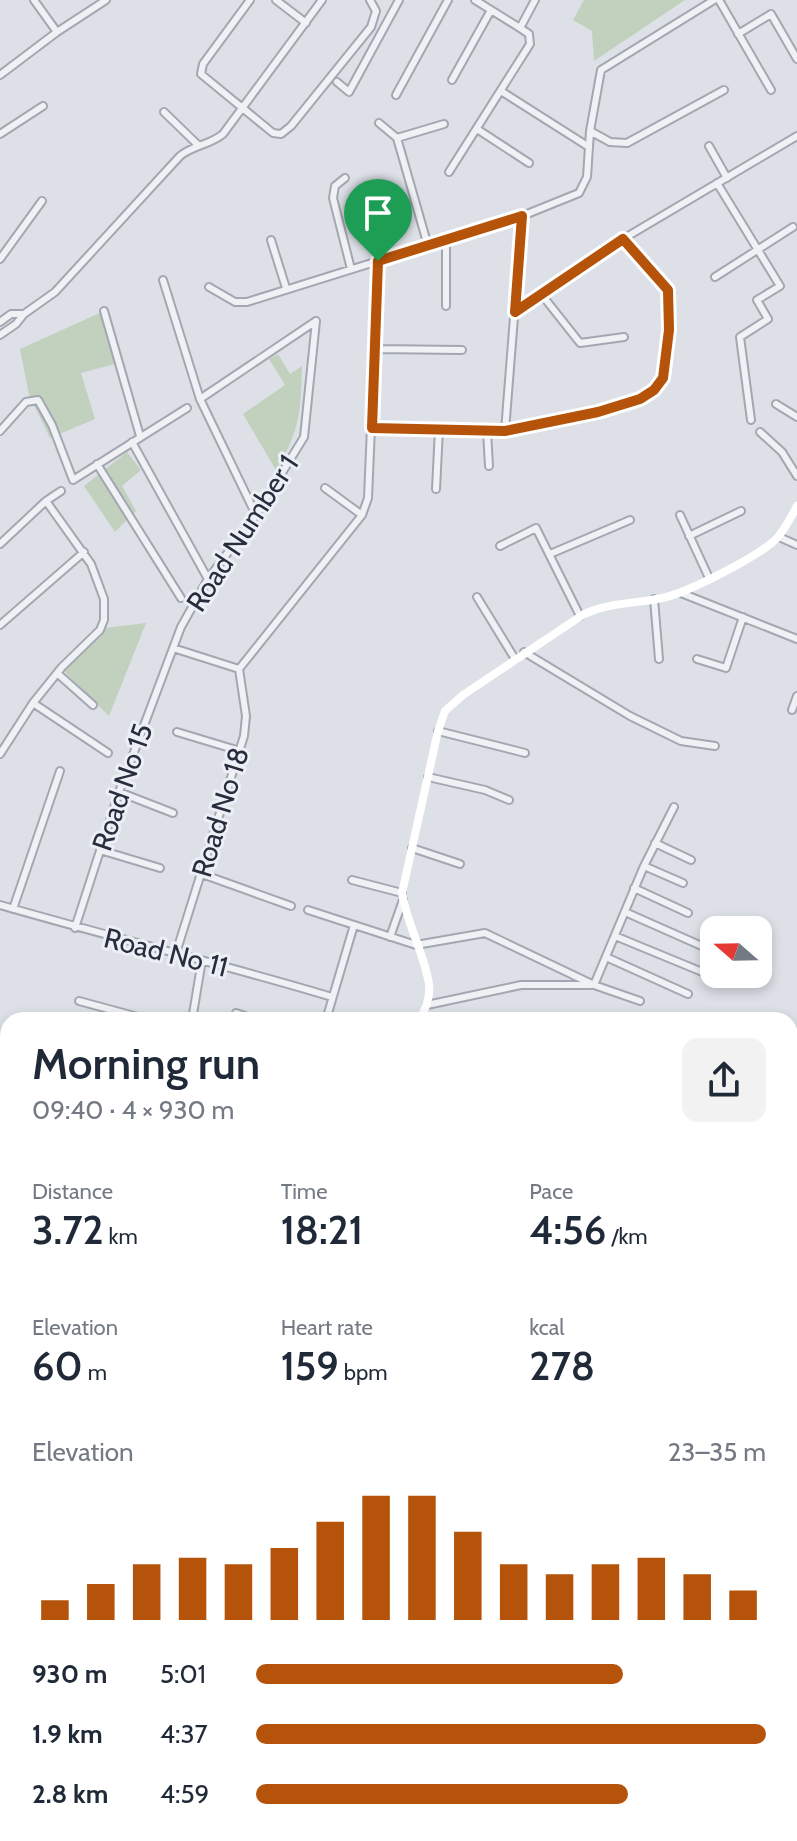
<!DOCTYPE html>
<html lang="en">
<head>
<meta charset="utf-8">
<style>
  body { margin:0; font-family:Cabin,sans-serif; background:#f2f2f3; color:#1f2937; height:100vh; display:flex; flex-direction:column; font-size:30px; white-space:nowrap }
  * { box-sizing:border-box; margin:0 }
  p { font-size:26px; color:#747a83 }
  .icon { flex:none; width:44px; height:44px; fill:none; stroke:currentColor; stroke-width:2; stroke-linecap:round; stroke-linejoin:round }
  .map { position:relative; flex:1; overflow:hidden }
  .side { position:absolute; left:0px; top:1012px; width:798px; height:830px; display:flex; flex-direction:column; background:#fff; border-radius:24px 24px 0 0; box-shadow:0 4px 12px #0003 }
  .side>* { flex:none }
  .needle { width:52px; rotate:290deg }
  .buttons { position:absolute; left:700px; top:916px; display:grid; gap:16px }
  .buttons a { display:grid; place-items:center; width:72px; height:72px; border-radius:16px; background:#fff; box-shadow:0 4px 12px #0003; font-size:40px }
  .pin { position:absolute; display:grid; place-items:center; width:68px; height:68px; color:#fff; margin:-82px -34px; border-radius:50% 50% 50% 0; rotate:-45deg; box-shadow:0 0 8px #0007 }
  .pin .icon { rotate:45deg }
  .round { display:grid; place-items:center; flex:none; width:84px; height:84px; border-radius:16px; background:#f2f2f3 }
  .headline { display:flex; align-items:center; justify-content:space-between; height:136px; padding:0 32px }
  h1 { font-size:44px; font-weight:600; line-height:60px }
  .metrics { display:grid; grid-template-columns:repeat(3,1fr); gap:12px; height:136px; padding:8px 32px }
  .metrics div { display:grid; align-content:center }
  .metrics b { font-size:40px; font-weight:600 }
  .metrics small { font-size:22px; font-weight:400 }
  .metrics p { font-size:22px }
  .chart { height:224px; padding:16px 32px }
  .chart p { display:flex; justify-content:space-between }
  .chart svg { width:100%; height:144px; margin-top:8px; stroke:#b45309; stroke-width:6 }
  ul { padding:0 32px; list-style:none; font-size:26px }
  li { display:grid; grid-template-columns:128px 96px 1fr; align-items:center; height:60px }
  li i { height:20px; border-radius:10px; background:#b45309 }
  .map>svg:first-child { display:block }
</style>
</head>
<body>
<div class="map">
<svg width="797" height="1841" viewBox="0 0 797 1841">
  <rect width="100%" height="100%" fill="#dde0e7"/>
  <!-- green -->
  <path fill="#c1d1be" d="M 584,0 L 685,0 L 594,61 L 592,31 L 573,20 Z
    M 102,312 L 118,363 L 81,373 L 95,419 L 50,438 L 29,395 L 20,349 Z
    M 278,354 L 290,374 L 302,366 C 301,409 300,432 276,470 L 243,414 L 285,385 L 269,359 Z
    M 127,452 L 141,470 L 122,486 L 136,511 L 115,532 L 84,486 Z
    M 146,623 L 109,716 L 59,666 L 97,629 Z"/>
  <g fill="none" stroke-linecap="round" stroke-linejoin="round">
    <defs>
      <path id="minor" d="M 34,0 L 57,32
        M 250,0 L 203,64 L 201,74 L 273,133 L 281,134 L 291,126 L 371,27 L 376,11 L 370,0
        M 276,0 L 306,23
        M 475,0 L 520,28
        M 719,0 L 771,90
        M 738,34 L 771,14 L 797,59
        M 0,75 L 57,32 L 106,0
        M 452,80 L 491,10
        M 337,82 L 349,92 L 399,0
        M 501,91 L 589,147
        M 396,95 L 448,0
        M 164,112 L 199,146
        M 379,123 L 397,138
        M 477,129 L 529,163
        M 590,131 L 610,142 L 627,143 L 724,90
        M 0,134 L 43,106
        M 709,146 L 727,178
        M 449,172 L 530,44 L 529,34 L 520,28 L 535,0
        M 345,178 L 335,186 L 333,198 L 351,269
        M 717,183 L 780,286 L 757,300 L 768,319 L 740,337 L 751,420
        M 271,240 L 286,288
        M 446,240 L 446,306
        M 428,246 L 397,138 L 444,124
        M 0,259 L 42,201
        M 715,277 L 793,227
        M 163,280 L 200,399 L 256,515
        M 209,287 L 235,302 L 247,302 L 522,216 L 579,193 L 587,177 L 590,131 L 601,70 L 714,0
        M 542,295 L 580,343 L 624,337
        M 104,311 L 140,436
        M 515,312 L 623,239 L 797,136
        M 0,322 L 11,314 L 24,314 L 55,292 L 180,156 C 193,145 210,145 223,134 L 322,0
        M 0,335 L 16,324 L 24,314
        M 376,349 L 462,350
        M 200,399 L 316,321
        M 776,404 L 797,417
        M 372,428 L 505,431 L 598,412 L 640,399 L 654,390 L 663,378 L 669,330 L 668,290 L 623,239
        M 0,431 L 26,402 L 38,400 L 52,425 L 73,480 L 187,408
        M 487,431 L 489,466
        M 505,431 L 522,216
        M 760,432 L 782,452 L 797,476
        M 132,442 L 208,579
        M 97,464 L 181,598
        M 325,488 L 362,515
        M 436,489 L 439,429
        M 680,515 L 709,578
        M 689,536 L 741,511
        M 779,537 L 797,545
        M 0,544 L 46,501 L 61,491
        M 500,546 L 536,528 L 580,616
        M 550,554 L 630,520
        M 681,593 L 797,639
        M 477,597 L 515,659
        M 654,599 L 659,659
        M 0,625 L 84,552
        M 173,648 L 239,669
        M 524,652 L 630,716 L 681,741 L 715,746
        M 697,659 L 726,668 L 743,617
        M 239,669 L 362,515 L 368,498 L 378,261
        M 57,673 L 93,705
        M 33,703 L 108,753
        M 792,710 L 797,696
        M 438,731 L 525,753
        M 177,732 L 240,751
        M 0,754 L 33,703 L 62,667 L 100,630 L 104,620 L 104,599 L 91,564 L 46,501
        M 428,777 L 485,790 L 509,800
        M 119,792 L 173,813
        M 655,843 L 691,860
        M 412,848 L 460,864
        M 100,850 L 160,868
        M 644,866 L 683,883
        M 202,874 L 291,906
        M 352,880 L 402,893
        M 634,888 L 688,913
        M 0,905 C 110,937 222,964 332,997
        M 13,909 L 60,771
        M 308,910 L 416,945 L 485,933 L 594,985 L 640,1001
        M 625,912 L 713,951
        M 75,928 L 119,792 L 181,627 L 208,579 L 256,515 L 304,437 L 316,321
        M 615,936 L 712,976
        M 390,937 L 403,900
        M 176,953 L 244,736 L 246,716 L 239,669
        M 606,957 L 688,994
        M 594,985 L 644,866 L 674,807
        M 79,1001 L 149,1020
        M 427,1005 L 521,985 L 591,985
        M 236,1013 L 257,1020
        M 192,1020 L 202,960
        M 326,1020 L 354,925
        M 0,1052 L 8,1058
        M 0,1181 L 4,1170 L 8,1172
        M 790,1226 L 797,1229
        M 0,1304 L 8,1307
        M 790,1309 L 797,1311
        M 792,1345 L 797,1348
        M 0,1394 L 8,1374
        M 0,1407 L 8,1414
        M 790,1419 L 797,1424
        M 790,1495 L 797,1501
        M 790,1560 L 797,1552
        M 790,1618 L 797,1611
        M 790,1704 L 797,1713
        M 790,1832 L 797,1826
        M 356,1834 L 365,1840
        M 543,1834 L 548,1841
        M 655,1834 L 659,1841
        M 405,1841 L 410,1834
        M 438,1841 L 443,1834
        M 496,1841 L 506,1834
        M 780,1841 L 788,1834"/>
      <path id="tertiary" d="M 0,1118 L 8,1120
        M 0,1126 L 8,1128"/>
      <path id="primary" d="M 790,1769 L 797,1766
        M 790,1776 L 797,1773
        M 790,1787 L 797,1785
        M 553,1841 L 563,1834
        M 564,1841 L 574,1834
        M 582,1841 L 591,1834
        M 596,1841 L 607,1834"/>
    </defs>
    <!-- minor casing -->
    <use href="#minor" stroke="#a3a7b1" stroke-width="10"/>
    <!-- tertiary casing -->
    <use href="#tertiary" stroke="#a3a7b1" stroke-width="11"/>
    <!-- primary casing -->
    <use href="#primary" stroke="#9da3b2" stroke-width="13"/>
    <!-- minor -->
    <use href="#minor" stroke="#f0f1f5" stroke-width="6"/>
    <!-- tertiary -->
    <use href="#tertiary" stroke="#f0f1f5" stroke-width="7"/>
    <!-- secondary -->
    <path stroke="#fff" stroke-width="8" d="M 420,1020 C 425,1009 431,996 429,984 C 424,953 407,924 402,893 L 438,731 L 445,711 L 463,695 L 584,614 C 610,602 635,604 662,598 C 687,593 760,556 777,538 C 785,529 791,517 797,506"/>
    <!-- primary -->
    <use href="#primary" stroke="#fff" stroke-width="9"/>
  </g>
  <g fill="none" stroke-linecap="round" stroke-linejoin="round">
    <defs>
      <path id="route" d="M 522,216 L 515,312 L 623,239 L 668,290 L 669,330 L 663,378 L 654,390 L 640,399 L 598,412 L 505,431 L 372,428 L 378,261 Z"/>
    </defs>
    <!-- route casing -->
    <use href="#route" stroke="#fff" stroke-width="16"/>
    <!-- route -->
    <use href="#route" stroke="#b45309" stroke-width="10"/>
  </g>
  <g text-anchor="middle" stroke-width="6" stroke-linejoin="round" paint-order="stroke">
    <!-- street labels -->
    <g font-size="28" fill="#272d3d" stroke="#eceff5">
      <text transform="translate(242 533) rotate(-57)" y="10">Road Number 1</text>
      <text transform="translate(122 787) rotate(-71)" y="10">Road No 15</text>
      <text transform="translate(220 812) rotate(-73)" y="10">Road No 18</text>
      <text transform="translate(166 952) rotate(14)" y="10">Road No 11</text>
    </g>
  </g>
</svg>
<div class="buttons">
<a><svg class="needle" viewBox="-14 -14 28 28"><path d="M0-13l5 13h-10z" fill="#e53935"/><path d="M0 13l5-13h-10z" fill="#747a83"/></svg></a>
</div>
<div class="pin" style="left:378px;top:261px;background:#1e9e55"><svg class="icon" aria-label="arrive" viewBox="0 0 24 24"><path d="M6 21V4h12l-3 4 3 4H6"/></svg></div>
<section class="side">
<div class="headline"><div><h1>Morning run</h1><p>09:40 · 4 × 930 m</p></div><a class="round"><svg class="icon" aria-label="share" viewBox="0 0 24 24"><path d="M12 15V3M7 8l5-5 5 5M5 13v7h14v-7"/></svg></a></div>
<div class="metrics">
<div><p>Distance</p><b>3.72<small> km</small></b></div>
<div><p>Time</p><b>18:21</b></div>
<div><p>Pace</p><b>4:56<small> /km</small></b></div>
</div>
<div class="metrics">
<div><p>Elevation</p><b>60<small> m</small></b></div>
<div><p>Heart rate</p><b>159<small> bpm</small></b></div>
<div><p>kcal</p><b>278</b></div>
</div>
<div class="chart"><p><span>Elevation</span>23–35 m</p>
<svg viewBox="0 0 160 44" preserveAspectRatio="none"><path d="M5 44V38M15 44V33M25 44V27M35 44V25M45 44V27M55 44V22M65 44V14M75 44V6M85 44V6M95 44V17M105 44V27M115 44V30M125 44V27M135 44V25M145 44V30M155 44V35"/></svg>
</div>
<ul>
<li><b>930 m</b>5:01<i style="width:72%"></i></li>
<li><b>1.9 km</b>4:37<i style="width:100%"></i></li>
<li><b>2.8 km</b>4:59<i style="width:73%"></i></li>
</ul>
</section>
</div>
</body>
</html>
